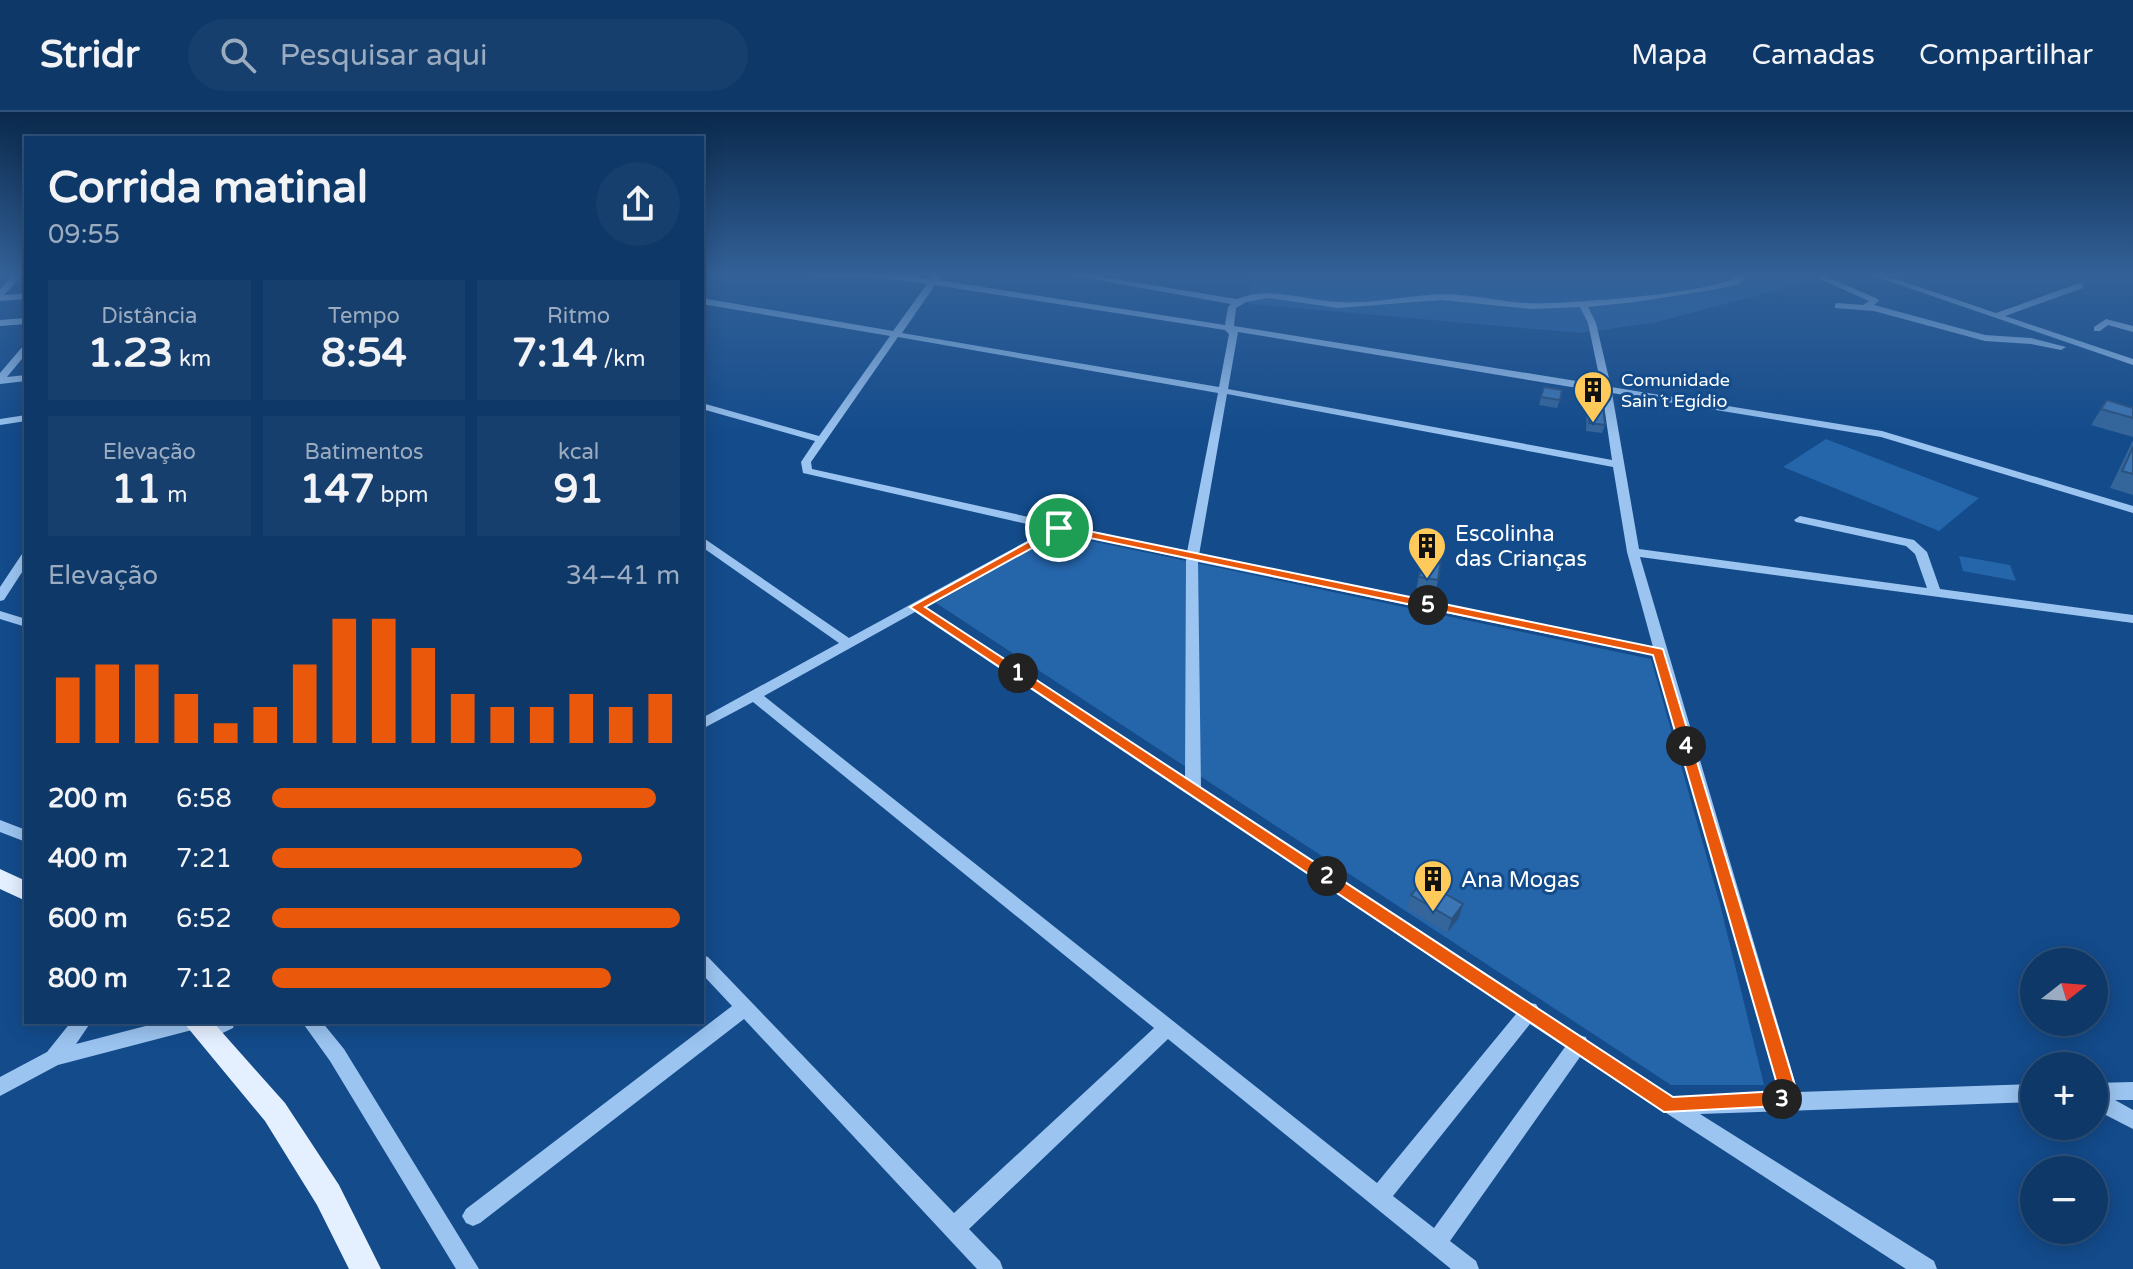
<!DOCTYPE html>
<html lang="pt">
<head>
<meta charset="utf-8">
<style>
  body { margin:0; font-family:"Varela Round",sans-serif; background:#173f6e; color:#f1f3f6; height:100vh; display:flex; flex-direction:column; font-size:30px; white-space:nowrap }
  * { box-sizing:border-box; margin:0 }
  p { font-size:26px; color:#9bacc0 }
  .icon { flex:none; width:44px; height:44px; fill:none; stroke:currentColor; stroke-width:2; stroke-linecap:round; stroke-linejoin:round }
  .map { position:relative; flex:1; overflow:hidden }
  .drawer { position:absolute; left:24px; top:24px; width:680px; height:888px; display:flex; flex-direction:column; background:#0e3868; border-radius:0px; box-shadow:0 4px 20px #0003,0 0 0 2px #2e527c }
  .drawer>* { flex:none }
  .needle { width:52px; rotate:73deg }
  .fabs { position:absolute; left:2020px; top:836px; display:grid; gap:16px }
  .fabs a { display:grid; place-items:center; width:88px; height:88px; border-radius:50%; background:#0e3868; box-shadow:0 4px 20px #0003,0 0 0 2px #2e527c; font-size:40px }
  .pin { position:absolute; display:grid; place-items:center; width:68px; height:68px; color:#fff; margin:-34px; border:4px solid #fff; border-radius:50%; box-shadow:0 2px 8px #0007 }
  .km { position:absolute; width:40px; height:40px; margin:-20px; border-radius:50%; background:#222; color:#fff; font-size:22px; line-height:40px; text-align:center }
  .round { display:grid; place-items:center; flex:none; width:84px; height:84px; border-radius:42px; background:#173f6e }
  .headline { display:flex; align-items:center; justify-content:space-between; height:136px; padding:0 24px }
  h1 { font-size:44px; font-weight:700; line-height:60px }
  .stats { display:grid; grid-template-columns:repeat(3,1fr); gap:12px; height:136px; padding:8px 24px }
  .stats div { display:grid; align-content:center; border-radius:0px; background:#173f6e; text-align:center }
  .stats b { font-size:40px; font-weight:700 }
  .stats small { font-size:22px; font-weight:400 }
  .stats p { font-size:22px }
  .chart { height:224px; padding:16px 24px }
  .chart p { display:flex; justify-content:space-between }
  .chart svg { width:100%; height:144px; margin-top:8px; stroke:#ea580c; stroke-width:6 }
  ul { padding:0 24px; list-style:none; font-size:26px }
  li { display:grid; grid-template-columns:128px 96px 1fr; align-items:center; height:60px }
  li i { height:20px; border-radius:10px; background:#ea580c }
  header { display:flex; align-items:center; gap:48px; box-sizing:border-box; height:112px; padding:0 40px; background:#0e3868; border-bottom:2px solid #2e527c }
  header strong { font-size:38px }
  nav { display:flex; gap:44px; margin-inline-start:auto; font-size:28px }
  .search { width:560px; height:72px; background:#173f6e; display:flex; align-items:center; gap:20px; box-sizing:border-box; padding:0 28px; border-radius:44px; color:#9bacc0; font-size:30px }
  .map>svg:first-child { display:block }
</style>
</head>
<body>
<header>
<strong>Stridr</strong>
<div class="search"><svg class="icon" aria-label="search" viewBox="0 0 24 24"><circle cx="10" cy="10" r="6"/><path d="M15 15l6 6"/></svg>Pesquisar aqui</div>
<nav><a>Mapa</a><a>Camadas</a><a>Compartilhar</a></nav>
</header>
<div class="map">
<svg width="2133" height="1157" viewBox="0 0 2133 1157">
  <rect width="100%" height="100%" fill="#134b8b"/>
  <!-- green -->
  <path fill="#2565aa" d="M 1250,163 L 1833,163 L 1657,210 L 1581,221 L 1249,192 Z
    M 1826,327 L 1979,386 L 1939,419 L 1783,355 Z
    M 1058,422 L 1651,547 L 1720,792 L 1764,973 L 1671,973 L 936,491 Z
    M 1959,444 L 2010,453 L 2016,469 L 1963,459 Z"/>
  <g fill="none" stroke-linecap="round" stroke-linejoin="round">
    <!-- minor -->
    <path fill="#9bc4f0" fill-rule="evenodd" d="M 0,163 L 5,163 L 1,165 Z
      M 13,163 L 22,163 L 4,183 L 26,181 L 26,187 L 0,189 L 0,177 Z
      M 811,163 L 902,163 L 930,167 L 933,163 L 939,163 L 940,165 L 938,168 L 1225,213 L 1228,195 L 1231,192 L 1070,163 L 1090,163 L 1237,187 C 1271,173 1305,189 1340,190 C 1374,192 1409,183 1443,182 C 1472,182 1500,190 1528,191 C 1559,193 1723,181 1738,163 L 1747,163 L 1740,172 L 1712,178 L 1635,190 L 1588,195 L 1596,211 L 1611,275 L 1882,319 L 2133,394 L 2133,401 L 1881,325 L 1612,281 L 1639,437 L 1927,476 L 1915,442 L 1906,434 L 1796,410 L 1794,408 L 1800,404 L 1914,428 L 1927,440 L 1940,477 L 2133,503 L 2133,511 L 1640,445 L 1798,980 L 2034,972 L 2034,990 L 1700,1002 L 1934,1149 L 1937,1157 L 1906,1157 L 1580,945 L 1450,1129 L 1476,1149 L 1479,1157 L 1451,1157 L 1168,927 L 969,1117 L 1000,1149 L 1003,1157 L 977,1157 L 744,907 L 480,1111 L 473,1114 L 466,1111 L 462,1104 L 466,1097 L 732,894 L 702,862 L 702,843 L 708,845 L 954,1101 L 1154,916 L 753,590 L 702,617 L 702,606 L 839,531 L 702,435 L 702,425 L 849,526 L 1049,417 L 803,361 L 801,350 L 815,329 L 702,297 L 702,291 L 819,324 L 890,224 L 702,192 L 702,186 L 893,219 L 927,172 L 890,167 L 815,165 ZM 935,173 L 1225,218 L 1229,222 L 1219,275 L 902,221 ZM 1268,186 L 1338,196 L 1441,188 L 1532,197 L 1580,195 L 1588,211 L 1601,273 L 1234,214 L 1236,196 L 1246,190 ZM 1238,220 L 1602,280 L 1612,348 L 1228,277 ZM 898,225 L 1218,281 L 1187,440 L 812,357 L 811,350 ZM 1227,282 L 1613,355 L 1627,440 L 1653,535 L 1199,443 ZM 1062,419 L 1186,447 L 1185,666 L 925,495 ZM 1198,450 L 1656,544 L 1779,981 L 1673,985 L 1587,929 L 1586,925 L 1578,923 L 1539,897 L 1536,892 L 1529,891 L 1201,676 ZM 915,500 L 1516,902 L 1377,1071 L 764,584 ZM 1530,912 L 1565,935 L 1434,1116 L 1393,1084 Z
      M 1811,163 L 1822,163 L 1878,187 L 1879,189 L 1874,193 L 1985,223 L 2031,226 L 2066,235 L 2061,238 L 2031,232 L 1985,229 L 1874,199 L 1835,196 L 1835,192 L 1838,191 L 1863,193 L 1869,189 Z
      M 1871,163 L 1884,163 L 1996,201 L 2077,172 L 2083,172 L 2083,176 L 2005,204 L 2133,247 L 2133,253 Z
      M 26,206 L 26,212 L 0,214 L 0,208 Z
      M 2106,207 L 2133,214 L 2133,220 L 2108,213 L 2100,219 L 2094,219 L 2094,215 Z
      M 26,233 L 26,242 L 7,265 L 26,263 L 26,269 L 0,272 L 0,261 L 23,234 Z
      M 26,303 L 26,309 L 0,313 L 0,307 Z
      M 26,441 L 26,454 L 4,488 L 0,489 L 0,475 L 22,442 Z
      M 0,499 L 26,507 L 26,515 L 0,507 Z
      M 0,708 L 26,718 L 26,730 L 0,720 Z
      M 71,910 L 91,910 L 76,932 L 161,910 L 201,910 L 199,916 L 192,918 L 58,953 L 0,984 L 0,965 L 47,940 Z
      M 209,910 L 235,910 L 233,916 L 208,928 L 201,926 L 199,920 L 201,914 Z
      M 302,910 L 322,910 L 344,937 L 479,1157 L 456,1157 L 330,949 Z
      M 2133,970 L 2133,988 L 2115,988 L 2133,998 L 2133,1017 L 2094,997 L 2094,971 Z"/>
    <!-- major -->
    <path fill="#e4efff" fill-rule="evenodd" d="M 0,757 L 26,769 L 26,789 L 0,777 Z
      M 183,910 L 213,910 L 285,991 L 339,1073 L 381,1157 L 349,1157 L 317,1093 L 265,1009 Z"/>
  </g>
  <!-- wall -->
  <path fill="#34659b" d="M 1544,275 L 1560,288 L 1557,296 L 1539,293 Z
    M 1589,282 L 1605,313 L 1602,321 L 1586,319 L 1587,290 Z
    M 2107,288 L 2133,296 L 2133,325 L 2091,313 Z
    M 2133,328 L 2133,383 L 2110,376 Z
    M 1427,425 L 1438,468 L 1435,481 L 1416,478 Z
    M 1411,783 L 1459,806 L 1447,821 L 1407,797 Z"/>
  <!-- shaded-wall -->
  <path fill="#2a527e" d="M 1463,792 L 1459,806 L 1447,821 L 1452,807 Z"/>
  <!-- building -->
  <path fill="#3c75b4" stroke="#2a527e" stroke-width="2" d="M 1544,275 L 1562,278 L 1560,288 L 1541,285 Z
    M 1589,282 L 1602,284 L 1605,313 L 1589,311 Z
    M 2107,288 L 2133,296 L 2133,306 L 2101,297 Z
    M 2133,335 L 2133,362 L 2122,359 Z
    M 1427,425 L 1444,428 L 1438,468 L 1419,465 Z
    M 1423,769 L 1463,792 L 1452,807 L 1411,783 Z"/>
  <!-- sky -->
  <linearGradient id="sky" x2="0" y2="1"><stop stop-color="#0a294c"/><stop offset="0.5" stop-color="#336198"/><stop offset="1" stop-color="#336198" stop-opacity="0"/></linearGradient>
  <rect width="2133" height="325" fill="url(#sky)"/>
  <!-- route -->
  <path fill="#ea580c" stroke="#fff" stroke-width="2" fill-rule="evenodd" d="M 1059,413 L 1663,537 L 1799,987 L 1797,993 L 1664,1000 L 910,495 ZM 1061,420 L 1653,543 L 1779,979 L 1673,985 L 925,495 Z"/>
  <!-- icons -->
  <defs>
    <symbol id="building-pin" viewBox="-11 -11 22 30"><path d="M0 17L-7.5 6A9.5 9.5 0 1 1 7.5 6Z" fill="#ffca5a" stroke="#134b8b"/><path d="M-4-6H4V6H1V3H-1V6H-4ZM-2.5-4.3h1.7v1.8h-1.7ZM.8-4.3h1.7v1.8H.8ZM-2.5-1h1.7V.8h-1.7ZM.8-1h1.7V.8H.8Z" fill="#111"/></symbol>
  </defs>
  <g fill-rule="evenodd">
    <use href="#building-pin" x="1571" y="256" width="44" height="60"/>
    <use href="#building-pin" x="1405" y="412" width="44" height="60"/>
    <use href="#building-pin" x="1411" y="745" width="44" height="60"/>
  </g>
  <g text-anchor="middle" stroke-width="6" stroke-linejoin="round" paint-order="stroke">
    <!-- far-poi labels -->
    <g font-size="18" fill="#fff" stroke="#134b8b" text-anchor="start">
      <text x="1621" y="274">Comunidade<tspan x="1621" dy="21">Sain´t Egídio</tspan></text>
    </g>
    <!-- poi labels -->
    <g font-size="22" fill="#fff" stroke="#134b8b" text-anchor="start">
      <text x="1455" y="429">Escolinha<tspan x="1455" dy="25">das Crianças</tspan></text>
      <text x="1461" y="775">Ana Mogas</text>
    </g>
  </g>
</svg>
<div class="fabs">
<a><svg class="needle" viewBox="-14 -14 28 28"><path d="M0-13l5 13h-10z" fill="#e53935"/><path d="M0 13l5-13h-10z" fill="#9bacc0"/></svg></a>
<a>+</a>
<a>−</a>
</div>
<div class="pin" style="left:1059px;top:416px;background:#1e9e55"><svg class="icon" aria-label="arrive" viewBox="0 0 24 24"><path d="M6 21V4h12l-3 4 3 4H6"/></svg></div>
<b class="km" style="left:1018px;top:561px">1</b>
<b class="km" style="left:1327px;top:764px">2</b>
<b class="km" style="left:1782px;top:987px">3</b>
<b class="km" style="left:1686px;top:634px">4</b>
<b class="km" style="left:1428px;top:493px">5</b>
<section class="drawer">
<div class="headline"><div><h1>Corrida matinal</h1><p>09:55</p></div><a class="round"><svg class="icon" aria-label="share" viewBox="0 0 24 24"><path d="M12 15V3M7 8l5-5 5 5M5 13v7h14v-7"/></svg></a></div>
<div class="stats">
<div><p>Distância</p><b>1.23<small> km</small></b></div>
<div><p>Tempo</p><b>8:54</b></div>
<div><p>Ritmo</p><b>7:14<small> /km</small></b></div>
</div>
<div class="stats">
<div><p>Elevação</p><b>11<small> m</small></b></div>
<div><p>Batimentos</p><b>147<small> bpm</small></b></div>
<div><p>kcal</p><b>91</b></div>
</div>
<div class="chart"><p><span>Elevação</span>34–41 m</p>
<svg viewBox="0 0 160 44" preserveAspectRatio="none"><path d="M5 44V24M15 44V20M25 44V20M35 44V29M45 44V38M55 44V33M65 44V20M75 44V6M85 44V6M95 44V15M105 44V29M115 44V33M125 44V33M135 44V29M145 44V33M155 44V29"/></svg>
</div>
<ul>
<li><b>200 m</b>6:58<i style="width:94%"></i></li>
<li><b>400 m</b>7:21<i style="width:76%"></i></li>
<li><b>600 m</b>6:52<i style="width:100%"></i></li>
<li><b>800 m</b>7:12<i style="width:83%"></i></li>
</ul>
</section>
</div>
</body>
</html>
